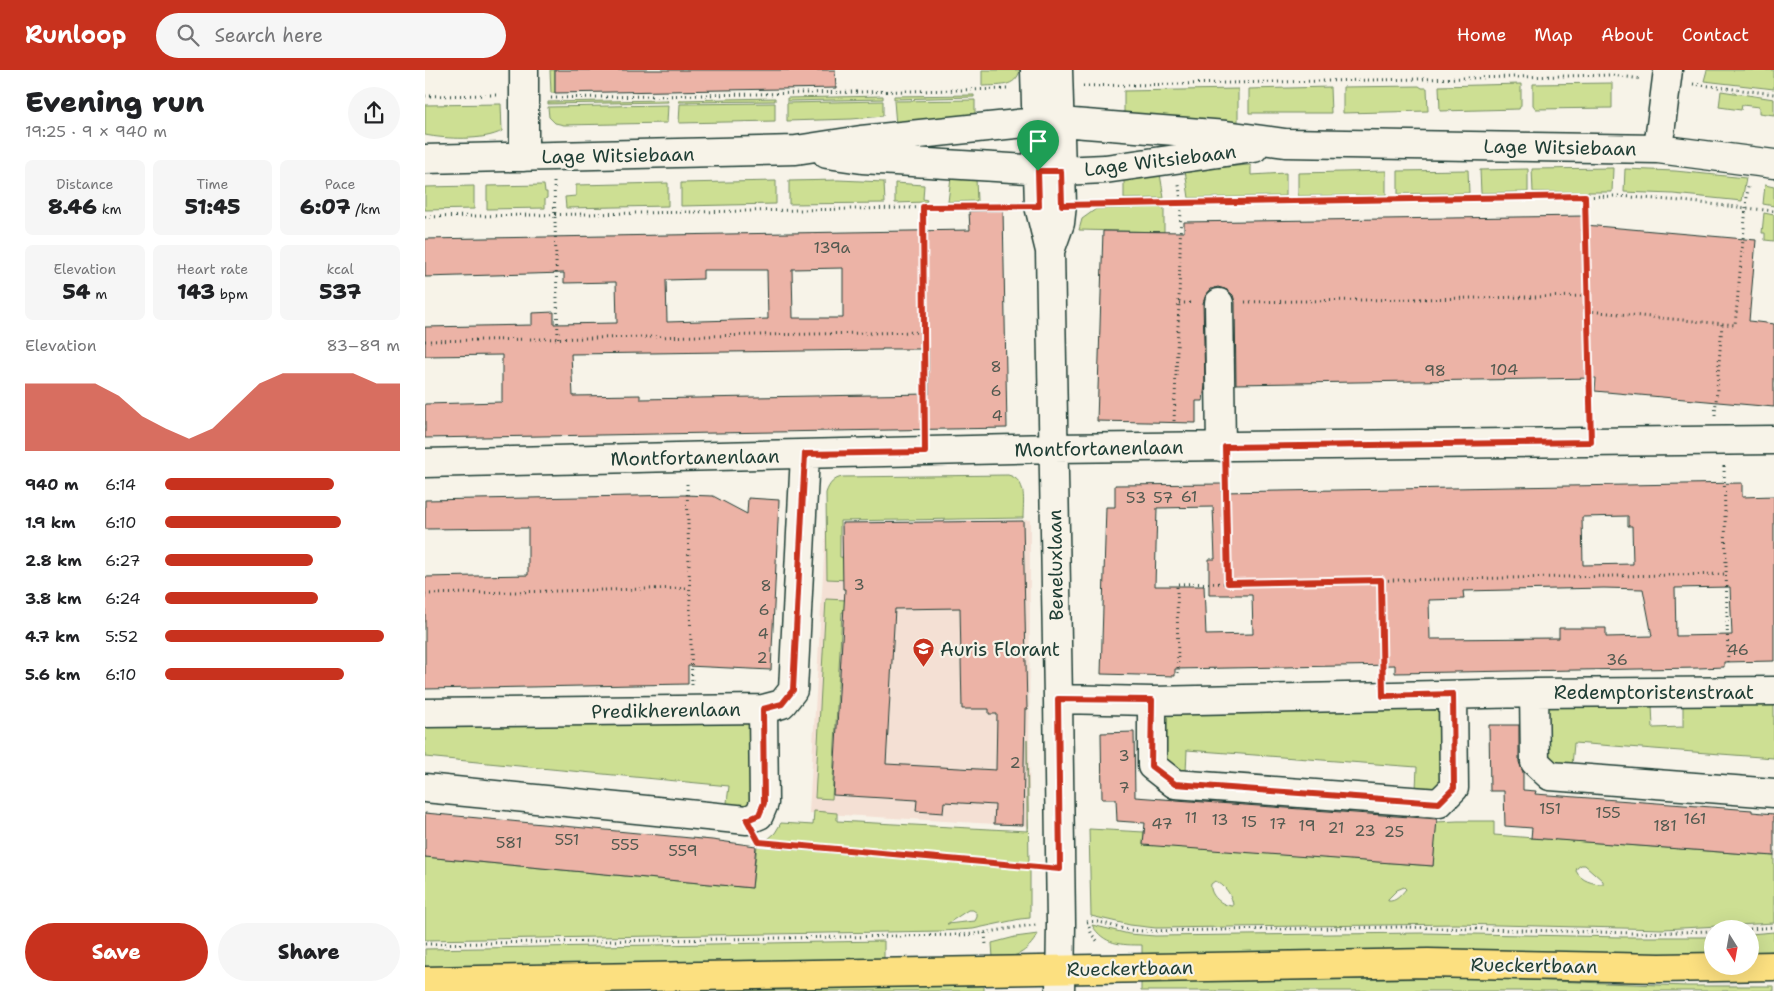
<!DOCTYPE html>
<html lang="en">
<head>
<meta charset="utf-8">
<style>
  body { margin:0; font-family:"Shantell Sans",sans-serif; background:#f6f6f6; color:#202124; height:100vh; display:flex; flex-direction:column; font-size:19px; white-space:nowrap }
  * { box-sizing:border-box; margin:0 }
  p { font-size:16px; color:#757577 }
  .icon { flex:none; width:28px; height:28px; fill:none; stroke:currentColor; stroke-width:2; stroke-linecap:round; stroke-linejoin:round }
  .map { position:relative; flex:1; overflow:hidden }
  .drawer { display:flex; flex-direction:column; background:#fff; width:425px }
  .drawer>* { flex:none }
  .needle { width:32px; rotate:169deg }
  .buttons { position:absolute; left:1279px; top:850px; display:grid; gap:10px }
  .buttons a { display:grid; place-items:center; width:55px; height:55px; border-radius:50%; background:#fff; box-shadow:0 5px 20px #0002; font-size:25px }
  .pin { position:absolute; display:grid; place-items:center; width:42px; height:42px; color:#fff; margin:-51px -21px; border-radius:50% 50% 50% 0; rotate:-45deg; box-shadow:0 0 5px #0007 }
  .pin .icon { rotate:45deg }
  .round { display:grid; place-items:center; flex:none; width:52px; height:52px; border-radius:26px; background:#f6f6f6 }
  .overview { display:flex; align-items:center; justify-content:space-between; height:85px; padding:0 25px }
  h1 { font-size:28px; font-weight:800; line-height:38px }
  .metrics { display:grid; grid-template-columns:repeat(3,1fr); gap:8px; height:85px; padding:5px 25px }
  .metrics div { display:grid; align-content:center; border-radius:8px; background:#f6f6f6; text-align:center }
  .metrics b { font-size:21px; font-weight:800 }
  .metrics small { font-size:14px; font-weight:400 }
  .metrics p { font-size:14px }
  .chart { height:140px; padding:10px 25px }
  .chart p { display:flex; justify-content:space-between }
  .chart svg { width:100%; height:90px; margin-top:5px; fill:#c8321e; opacity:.7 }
  .action { display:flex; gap:10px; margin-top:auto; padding:10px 25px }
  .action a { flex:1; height:58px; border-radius:30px; background:#c8321e; color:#fff; font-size:20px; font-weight:800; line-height:58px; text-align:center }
  .action a+a { background:#f6f6f6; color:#202124 }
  ul { padding:0 25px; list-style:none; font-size:16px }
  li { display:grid; grid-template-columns:80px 60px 1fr; align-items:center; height:38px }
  li i { height:12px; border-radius:6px; background:#c8321e }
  header { display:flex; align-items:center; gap:30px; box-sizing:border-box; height:70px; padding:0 25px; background:#c8321e; color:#fff }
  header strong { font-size:24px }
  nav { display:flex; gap:28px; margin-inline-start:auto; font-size:18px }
  .search { width:350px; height:45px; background:#f6f6f6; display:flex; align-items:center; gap:12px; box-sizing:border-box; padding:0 18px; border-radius:28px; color:#757577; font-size:19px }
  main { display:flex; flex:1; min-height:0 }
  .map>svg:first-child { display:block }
</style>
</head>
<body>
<header>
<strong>Runloop</strong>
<div class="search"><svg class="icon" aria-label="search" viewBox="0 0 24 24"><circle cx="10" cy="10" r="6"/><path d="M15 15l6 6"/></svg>Search here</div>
<nav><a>Home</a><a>Map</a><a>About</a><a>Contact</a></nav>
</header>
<main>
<section class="drawer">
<div class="overview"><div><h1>Evening run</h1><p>19:25 · 9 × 940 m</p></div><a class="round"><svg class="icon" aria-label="share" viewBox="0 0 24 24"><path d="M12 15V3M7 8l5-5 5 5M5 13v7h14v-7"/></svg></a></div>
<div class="metrics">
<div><p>Distance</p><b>8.46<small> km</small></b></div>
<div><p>Time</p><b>51:45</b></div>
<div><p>Pace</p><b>6:07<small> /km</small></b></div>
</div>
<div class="metrics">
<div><p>Elevation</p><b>54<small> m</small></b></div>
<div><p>Heart rate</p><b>143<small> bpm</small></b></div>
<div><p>kcal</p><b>537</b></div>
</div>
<div class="chart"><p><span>Elevation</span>83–89 m</p>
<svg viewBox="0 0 160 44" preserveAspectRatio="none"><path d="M0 44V11L10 11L20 11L30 11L40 17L50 27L60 33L70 38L80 33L90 22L100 11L110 6L120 6L130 6L140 6L150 11L160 11V44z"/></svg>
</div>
<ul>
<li><b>940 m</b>6:14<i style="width:72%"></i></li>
<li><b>1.9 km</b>6:10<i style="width:75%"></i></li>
<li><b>2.8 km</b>6:27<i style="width:63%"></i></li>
<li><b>3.8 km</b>6:24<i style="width:65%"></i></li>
<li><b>4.7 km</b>5:52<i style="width:93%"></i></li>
<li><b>5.6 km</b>6:10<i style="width:76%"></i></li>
</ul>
<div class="action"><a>Save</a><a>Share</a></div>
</section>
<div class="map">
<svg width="1349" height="921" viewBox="0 0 1349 921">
  <rect width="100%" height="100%" fill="#f7f3e8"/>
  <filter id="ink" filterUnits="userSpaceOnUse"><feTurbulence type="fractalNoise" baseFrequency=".02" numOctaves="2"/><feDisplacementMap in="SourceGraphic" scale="10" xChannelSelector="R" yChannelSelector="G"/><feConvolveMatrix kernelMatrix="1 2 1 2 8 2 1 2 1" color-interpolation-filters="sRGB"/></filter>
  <g filter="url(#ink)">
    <!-- built -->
    <path fill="#f4e0d4" d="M 605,450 L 604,756 L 384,743 L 401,454 Z"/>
    <!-- green -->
    <path fill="#cddf93" stroke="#768e64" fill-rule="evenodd" d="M 125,0 L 130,0 L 130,23 L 126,23 Z
      M 557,0 L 595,0 C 591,18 573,15 559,16 L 557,16 Z
      M 1282,0 L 1349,0 L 1349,19 L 1279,11 Z
      M 1187,13 L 1187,38 L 1111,39 L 1108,35 L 1108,14 Z
      M 1096,14 L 1096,35 L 1094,39 L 1015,41 L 1014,16 Z
      M 994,16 L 997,18 L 1002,18 L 1003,41 L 918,43 L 918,17 Z
      M 905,17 L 906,43 L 824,43 L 824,19 Z
      M 813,19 L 813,54 L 699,46 L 699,21 Z
      M 1296,21 L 1349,29 L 1349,45 L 1334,43 L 1334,37 L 1317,35 L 1316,40 L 1294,37 Z
      M 549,25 L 549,27 L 469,29 L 469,26 Z
      M 458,26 L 458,29 L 362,31 L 362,28 Z
      M 350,28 L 350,31 L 254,32 L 254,30 Z
      M 242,30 L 243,32 L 123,34 L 123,32 Z
      M 550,30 L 550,44 L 471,55 L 469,31 Z
      M 458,31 L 458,46 L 427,49 L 362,51 L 362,33 Z
      M 350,33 L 350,51 L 254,53 L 255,34 Z
      M 76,34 L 77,61 C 59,71 20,69 0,65 L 0,35 Z
      M 243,35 L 242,53 L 139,55 L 130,53 L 124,47 L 123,37 Z
      M 824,95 L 826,96 L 826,105 L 861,103 L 861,126 L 764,128 L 760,100 Z
      M 1188,98 L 1187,122 L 1108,122 L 1107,99 Z
      M 1103,99 L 1103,122 L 1056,123 L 1055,100 Z
      M 1200,99 L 1250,101 L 1321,108 L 1317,131 L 1248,124 L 1199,122 Z
      M 1043,100 L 1044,123 L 973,124 L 973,101 Z
      M 961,101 L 961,125 L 873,126 L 873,103 Z
      M 735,104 L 739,128 L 699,129 L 699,110 Z
      M 526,107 L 551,109 L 552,131 L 523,132 Z
      M 413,110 L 459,112 L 460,133 L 364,134 L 364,111 Z
      M 351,111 L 351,134 L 256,136 L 256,113 Z
      M 243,113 L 243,136 L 141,138 L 140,127 L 151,126 L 151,115 Z
      M 470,113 L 499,115 L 498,129 L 502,130 L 501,132 L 470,133 Z
      M 119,115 L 120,122 L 122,122 L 122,128 L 120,129 L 120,138 L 62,139 L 62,116 Z
      M 1340,115 L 1349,117 L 1349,136 L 1338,134 Z
      M 49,116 L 49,139 L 0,140 L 0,117 Z
      M 739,137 L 739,162 L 654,160 L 657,149 L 671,139 Z
      M 1339,143 L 1349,145 L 1349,171 L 1340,170 L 1340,163 L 1337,163 Z
      M 583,405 C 603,410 598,432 598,448 L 415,451 L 415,487 L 423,488 L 424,510 L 402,509 L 401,423 C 404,414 409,408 418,407 Z
      M 401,529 L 421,530 L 420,542 L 417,542 L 407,729 L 390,728 Z
      M 1349,629 L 1349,688 L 1149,673 L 1147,696 C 1136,694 1127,693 1123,681 L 1122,639 L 1124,636 ZM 1227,635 L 1258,635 L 1258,657 L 1228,658 Z
      M 1016,637 L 1018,710 L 1007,719 L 991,719 L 992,697 L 762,680 L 761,703 L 741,697 L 738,642 Z
      M 326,651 L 327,728 L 321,737 L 301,741 L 304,716 L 0,687 L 0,652 Z
      M 602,670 L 604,793 L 341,771 L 350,763 L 356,753 L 388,755 L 389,741 L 412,743 L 412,751 L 602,761 Z
      M 1033,751 L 1069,751 L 1069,765 L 1349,786 L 1349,853 L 1238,859 L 1031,854 L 731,858 L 705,855 L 666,846 L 664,759 L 719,762 L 718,774 L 1008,796 L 1011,752 ZM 1156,795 L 1160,795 L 1178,811 L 1178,814 C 1168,814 1156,811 1151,801 L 1152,798 ZM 790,811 C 799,814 808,826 808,836 C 797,836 784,825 786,814 ZM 979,817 L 981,819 C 976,825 971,832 963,831 L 963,829 L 972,820 Z
      M 332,776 L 605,799 L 605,848 L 595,849 L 548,859 L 517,861 L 0,870 L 0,787 L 327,818 ZM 543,840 L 548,840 L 552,843 L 552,847 L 550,851 L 522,854 Z
      M 667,855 L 704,864 L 730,866 L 998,863 L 1197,867 L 1287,867 L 1287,885 L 717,886 L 717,875 C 696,875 679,875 667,855 Z
      M 1349,862 L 1349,881 L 1325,883 L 1325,864 Z
      M 613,864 C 601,884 591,888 568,888 L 567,873 L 590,867 Z
      M 459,871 L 459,890 L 0,898 L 0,879 Z
      M 1043,908 L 1262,916 L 1349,916 L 1349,921 L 716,921 L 716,912 Z
      M 559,916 L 559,921 L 202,921 Z"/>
    <!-- building -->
    <path fill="#ecb3a6" stroke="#1f3d34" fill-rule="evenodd" d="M 130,0 L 410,0 L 411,18 L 130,23 Z
      M 578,140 L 582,358 L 0,368 L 0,334 L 77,332 L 77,285 L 0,286 L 0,257 L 107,255 L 107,243 L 129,242 L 129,254 L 192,253 L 191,212 L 139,213 L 139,203 L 0,207 L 0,169 L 545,160 L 544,141 ZM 418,198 L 418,248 L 368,248 L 367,199 ZM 278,200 L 342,200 L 343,249 L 242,252 L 241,210 L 278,209 ZM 457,279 L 503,279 L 504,324 L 215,329 L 215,325 L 148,326 L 146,284 L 457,280 Z
      M 1159,146 L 1160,155 L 1331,170 L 1324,251 L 1349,254 L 1349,337 L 1170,321 L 1171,308 L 811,314 L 810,232 L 808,225 L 802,220 L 793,217 L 786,219 L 781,225 L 778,233 L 780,315 L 778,331 L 771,331 L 771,353 L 672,351 L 678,161 L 759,162 L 759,152 Z
      M 1317,413 L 1317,427 L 1349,426 L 1349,591 L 1299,592 L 1299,597 L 1274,598 L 970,603 L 970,595 L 750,599 L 750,606 L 676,604 L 681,437 L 690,437 L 690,415 L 797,414 L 797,422 ZM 788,437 L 790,489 L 784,489 L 784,525 L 827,525 L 828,564 L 781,565 L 779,516 L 730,516 L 732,438 ZM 1203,446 L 1203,456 L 1207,456 L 1208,494 L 1158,495 L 1157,447 ZM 1305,517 L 1307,565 L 1251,566 L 1250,518 ZM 1179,518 L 1218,519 L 1227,566 L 1181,567 L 1181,558 L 1134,558 L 1134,568 L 1005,569 L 1004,530 L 1039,529 L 1038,521 Z
      M 259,425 L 288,426 L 322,444 L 323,428 L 354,430 L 346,600 L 263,596 L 263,614 L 0,619 L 0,507 L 103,505 L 103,458 L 0,459 L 0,430 Z
      M 598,451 L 602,639 L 600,639 L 598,755 L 569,754 L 570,735 L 519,732 L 518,743 L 491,741 L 492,730 L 408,725 L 420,519 L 418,519 L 417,453 ZM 535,538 L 537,639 L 564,639 L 564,644 L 572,644 L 571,700 L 461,694 L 470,539 Z
      M 1064,655 L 1094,655 L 1094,692 L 1098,702 L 1098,720 L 1111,721 L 1110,724 L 1327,740 L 1327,742 L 1349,744 L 1349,786 L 1106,768 L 1107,758 L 1080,756 L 1079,721 L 1065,721 Z
      M 709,662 L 710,727 L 1012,749 L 1008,796 L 718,775 L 720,753 L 692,751 L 691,729 L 677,729 L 676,663 Z
      M 0,743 L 287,770 L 331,776 L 327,818 L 0,787 Z"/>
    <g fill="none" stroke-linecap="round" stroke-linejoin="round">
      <defs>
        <path id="minor" d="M 99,0 L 99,87
          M 610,0 L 614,136 L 625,181 L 633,629 L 636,854 L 635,921
          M 1233,79 L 1243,0
          M 402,84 L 437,89 L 636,101 L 680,99 L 829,78
          M 0,89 L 371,80 L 436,70 L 611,52 L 635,52 L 801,65 L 860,73 L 1233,79 L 1349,94
          M 625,181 L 635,153 L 637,135 L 633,0
          M 794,233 L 796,377
          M 0,393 L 628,378 L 1349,370
          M 1109,623 L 1110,692 L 1125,706 L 1349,723
          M 633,629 L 727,631 L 1109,623 L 1349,621
          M 727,631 L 727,696 L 750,714 L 1014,733 L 1029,718 L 1028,625
          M 0,643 L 338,639 L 357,634 L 368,620 L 380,385
          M 0,718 L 322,750 L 334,745 L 339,733 L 338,639"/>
        <path id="major" d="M 0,911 L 1003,893 L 1235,898 L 1349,896"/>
      </defs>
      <!-- minor casing -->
      <use href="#minor" stroke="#1f3d34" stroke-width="31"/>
      <!-- major casing -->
      <use href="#major" stroke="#1f3d34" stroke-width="31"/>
      <!-- path -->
      <path stroke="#1f3d34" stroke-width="3" stroke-dasharray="1 4" stroke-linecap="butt" d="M 1268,14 L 1349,24
        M 658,16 L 1187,5 L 1217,9
        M 0,26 L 72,25
        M 126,28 L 585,19
        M 129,112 L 133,268
        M 1160,127 L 1165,347
        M 663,135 L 1193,126 L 1257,131 L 1349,141
        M 498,137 L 499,354
        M 0,147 L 587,136
        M 820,232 L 1162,226
        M 754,233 L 769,233
        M 1163,241 L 1310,255 L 1323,116
        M 0,271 L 499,262
        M 1290,345 L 1297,254
        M 749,351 L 754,233 L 756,133 L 754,115
        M 1299,396 L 1303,595
        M 801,402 L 803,513
        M 262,414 L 267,615
        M 956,510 L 958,599
        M 0,524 L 264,518
        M 753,603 L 752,514 L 1301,504
        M 340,773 L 610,797
        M 662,852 C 674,850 683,855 695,858 C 706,861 717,861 728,861 L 977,857 L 1210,863 L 1288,861
        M 664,857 L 667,865 L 674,873
        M 1325,859 L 1349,857
        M 560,863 L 561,875
        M 0,874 L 536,865 C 561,864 586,857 611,855"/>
      <!-- minor -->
      <use href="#minor" stroke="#f7f3e8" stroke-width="28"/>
      <!-- major -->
      <use href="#major" stroke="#fce080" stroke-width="28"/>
    </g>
  </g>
  <g fill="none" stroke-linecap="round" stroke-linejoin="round" filter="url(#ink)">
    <defs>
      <path id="route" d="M 613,101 L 636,101 L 637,135 L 1160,126 L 1166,372 L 800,377 L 803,513 L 956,510 L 958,626 L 1028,624 L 1029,718 L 1014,733 L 750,714 L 726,696 L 727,630 L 633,629 L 635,799 L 334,772 L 322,750 L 334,745 L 339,733 L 338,639 L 357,634 L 368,620 L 380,384 L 500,382 L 498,137 L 614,136 Z"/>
    </defs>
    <!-- route casing -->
    <use href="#route" stroke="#fff" stroke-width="10"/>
    <!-- route -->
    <use href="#route" stroke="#c8321e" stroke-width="6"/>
  </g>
  <!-- icons -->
  <defs>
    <symbol id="school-pin" viewBox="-11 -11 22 30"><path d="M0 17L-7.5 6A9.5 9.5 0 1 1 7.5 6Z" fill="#c8321e" stroke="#f7f3e8"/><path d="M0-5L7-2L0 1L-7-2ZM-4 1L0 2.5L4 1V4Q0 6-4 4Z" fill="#fff"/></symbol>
  </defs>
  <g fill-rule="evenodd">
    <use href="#school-pin" x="486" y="566" width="25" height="34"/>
  </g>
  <g text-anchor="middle" stroke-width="4.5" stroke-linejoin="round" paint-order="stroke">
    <!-- number labels -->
    <g font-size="16" fill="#525a50">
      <text x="407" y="183">139a</text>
      <text x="571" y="302">8</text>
      <text x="1079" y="305">104</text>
      <text x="1010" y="306">98</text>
      <text x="571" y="326">6</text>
      <text x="572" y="351">4</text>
      <text x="764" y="432">61</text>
      <text x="711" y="433">53</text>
      <text x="738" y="433">57</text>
      <text x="434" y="520">3</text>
      <text x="341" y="521">8</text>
      <text x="339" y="545">6</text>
      <text x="338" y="569">4</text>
      <text x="1313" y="585">46</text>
      <text x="337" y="593">2</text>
      <text x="1192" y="595">36</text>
      <text x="699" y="691">3</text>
      <text x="590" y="698">2</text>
      <text x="699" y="723">7</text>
      <text x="1125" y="744">151</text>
      <text x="1183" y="748">155</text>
      <text x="766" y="753">11</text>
      <text x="1270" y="754">161</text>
      <text x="795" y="755">13</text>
      <text x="824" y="757">15</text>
      <text x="737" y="759">47</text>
      <text x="853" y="759">17</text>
      <text x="882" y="761">19</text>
      <text x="1240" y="761">181</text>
      <text x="911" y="763">21</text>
      <text x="940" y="766">23</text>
      <text x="969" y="767">25</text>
      <text x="142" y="775">551</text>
      <text x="84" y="778">581</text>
      <text x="200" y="780">555</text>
      <text x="258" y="786">559</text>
    </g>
    <!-- street labels -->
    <g font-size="19" fill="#1f3d34" stroke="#f7f3e8">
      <text transform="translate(1135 77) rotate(1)" y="7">Lage Witsiebaan</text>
      <text transform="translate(193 85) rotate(-1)" y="7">Lage Witsiebaan</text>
      <text transform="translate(735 90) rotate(-7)" y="7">Lage Witsiebaan</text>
      <text transform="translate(674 378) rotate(-1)" y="7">Montfortanenlaan</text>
      <text transform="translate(270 387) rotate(-1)" y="7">Montfortanenlaan</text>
      <text transform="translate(630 495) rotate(-91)" y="7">Beneluxlaan</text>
      <text x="1229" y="629">Redemptoristenstraat</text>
      <text transform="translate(241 640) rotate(-1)" y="7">Predikherenlaan</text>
      <text transform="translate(1109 895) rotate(1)" y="7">Rueckertbaan</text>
      <text transform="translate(705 898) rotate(-1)" y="7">Rueckertbaan</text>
    </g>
    <!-- poi labels -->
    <g font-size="19" fill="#1f3d34" stroke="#f7f3e8" text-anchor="start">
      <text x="515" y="586">Auris Florant</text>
    </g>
  </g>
</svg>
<div class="buttons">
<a><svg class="needle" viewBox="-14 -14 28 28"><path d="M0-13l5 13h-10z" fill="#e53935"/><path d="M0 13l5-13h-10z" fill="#757577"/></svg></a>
</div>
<div class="pin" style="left:613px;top:101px;background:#1e9e55"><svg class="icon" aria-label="arrive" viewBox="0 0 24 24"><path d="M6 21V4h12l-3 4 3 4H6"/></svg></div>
</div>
</main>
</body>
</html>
